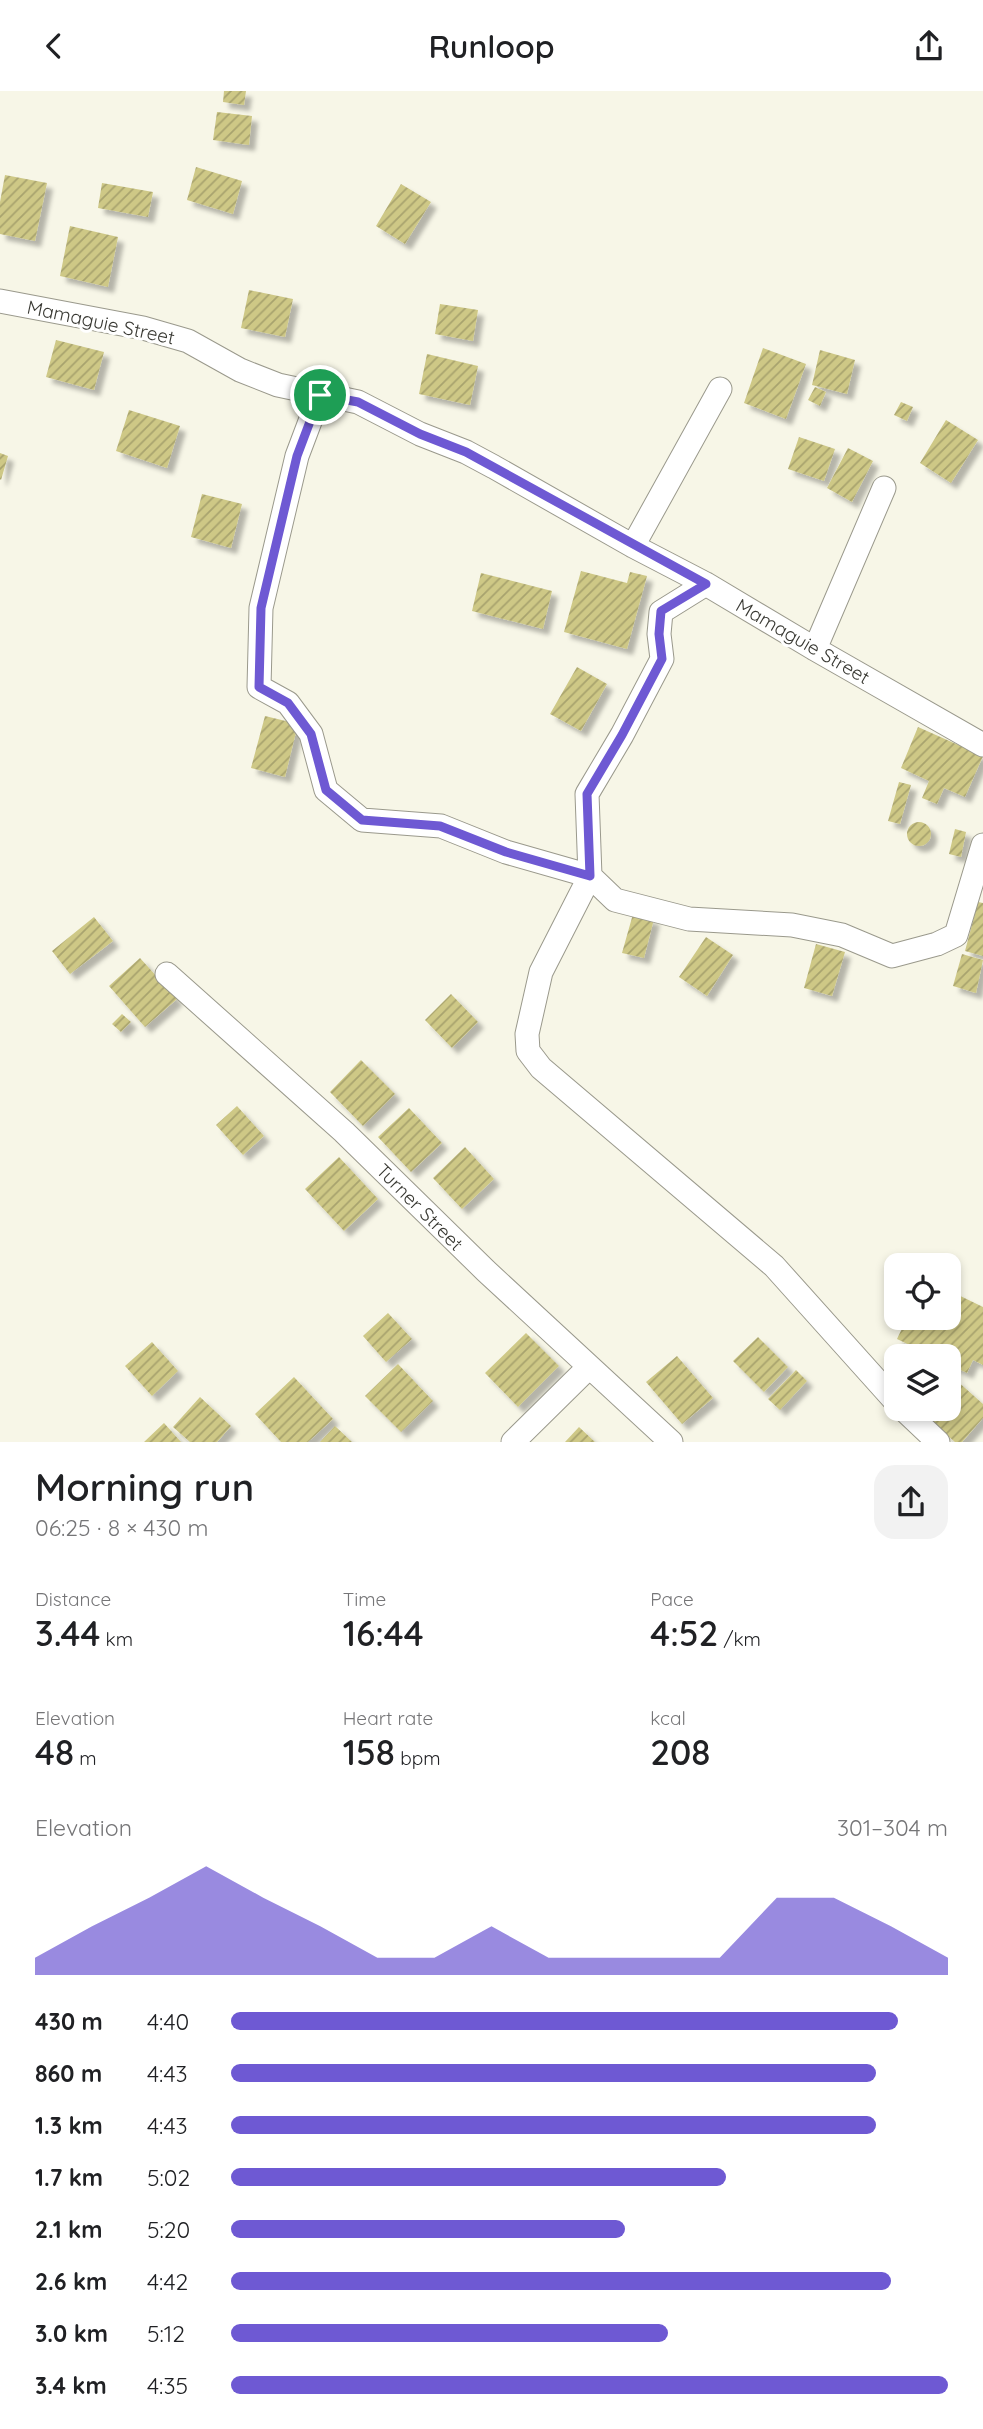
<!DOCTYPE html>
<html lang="en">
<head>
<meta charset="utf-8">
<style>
  body { margin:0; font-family:Quicksand,sans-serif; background:#f2f2f2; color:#202124; height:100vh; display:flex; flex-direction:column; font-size:26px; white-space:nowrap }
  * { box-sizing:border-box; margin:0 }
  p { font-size:23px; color:#757577 }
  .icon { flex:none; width:38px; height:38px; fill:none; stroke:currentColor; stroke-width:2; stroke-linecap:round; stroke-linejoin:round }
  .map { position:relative; height:1351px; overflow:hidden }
  .sheet { display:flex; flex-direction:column; background:#fff; flex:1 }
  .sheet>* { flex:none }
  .buttons { position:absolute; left:884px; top:1162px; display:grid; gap:14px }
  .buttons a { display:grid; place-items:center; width:77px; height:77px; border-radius:14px; background:#fff; box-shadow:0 4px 10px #0003; font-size:35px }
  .pin { position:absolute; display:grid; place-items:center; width:60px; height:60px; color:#fff; margin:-30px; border:4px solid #fff; border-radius:50%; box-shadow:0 2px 7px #0007 }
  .round { display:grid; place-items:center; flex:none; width:74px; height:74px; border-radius:21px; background:#f2f2f2 }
  .head { display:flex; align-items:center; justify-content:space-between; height:119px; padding:0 35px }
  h1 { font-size:38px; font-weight:600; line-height:52px }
  .figures { display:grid; grid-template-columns:repeat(3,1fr); gap:10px; height:119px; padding:7px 35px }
  .figures div { display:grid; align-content:center }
  .figures b { font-size:35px; font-weight:600 }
  .figures small { font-size:19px; font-weight:400 }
  .figures p { font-size:19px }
  .chart { height:196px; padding:14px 35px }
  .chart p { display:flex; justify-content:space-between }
  .chart svg { width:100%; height:126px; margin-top:7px; fill:#6e59d3; opacity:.7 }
  ul { padding:0 35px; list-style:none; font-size:23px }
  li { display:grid; grid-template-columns:112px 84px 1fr; align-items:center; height:52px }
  li i { height:18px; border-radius:9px; background:#6e59d3 }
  header { display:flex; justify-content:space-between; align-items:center; height:91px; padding:0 35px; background:#fff; font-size:32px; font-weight:600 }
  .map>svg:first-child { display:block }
</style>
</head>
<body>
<header><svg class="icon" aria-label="back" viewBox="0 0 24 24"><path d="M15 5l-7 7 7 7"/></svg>Runloop<svg class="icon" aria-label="share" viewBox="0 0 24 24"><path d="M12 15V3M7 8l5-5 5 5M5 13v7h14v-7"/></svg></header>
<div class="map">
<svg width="983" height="1351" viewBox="0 0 983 1351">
  <defs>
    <pattern id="building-hatch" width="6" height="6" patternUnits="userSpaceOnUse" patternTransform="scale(1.75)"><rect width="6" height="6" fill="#cec886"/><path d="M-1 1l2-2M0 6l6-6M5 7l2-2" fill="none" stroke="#a8a36e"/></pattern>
    <filter id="shadow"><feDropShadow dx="6" dy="6" stdDeviation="2" flood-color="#0004"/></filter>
  </defs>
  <rect width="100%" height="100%" fill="#f7f6e7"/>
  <!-- building -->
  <path fill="url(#building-hatch)" filter="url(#shadow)" d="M 224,0 L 246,0 L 244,14 L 223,11 Z
    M 217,21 L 252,25 L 249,54 L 213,49 Z
    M 196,76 L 242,90 L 233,123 L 187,109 Z
    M 5,84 L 47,92 L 35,150 L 0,143 L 0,111 Z
    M 102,92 L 153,101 L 148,126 L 98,117 Z
    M 401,93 L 431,111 L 405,153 L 376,135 Z
    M 70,135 L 118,146 L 108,196 L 60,185 Z
    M 249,199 L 293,208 L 285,246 L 241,237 Z
    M 440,213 L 478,219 L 473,250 L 435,243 Z
    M 56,249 L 104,261 L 94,299 L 46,286 Z
    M 763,257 L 806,273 L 786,328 L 744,312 Z
    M 820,259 L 855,269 L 847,303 L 812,294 Z
    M 427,263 L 478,275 L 470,314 L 419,303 Z
    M 815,296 L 826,301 L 820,315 L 808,309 Z
    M 901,311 L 913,316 L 907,330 L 894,324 Z
    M 129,319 L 180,335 L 167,377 L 116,360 Z
    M 946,329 L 978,349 L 951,392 L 920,372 Z
    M 799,346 L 835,358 L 824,390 L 788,378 Z
    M 848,357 L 873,370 L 852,411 L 827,397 Z
    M 0,362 L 8,365 L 1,389 L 0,388 Z
    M 202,403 L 242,413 L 231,457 L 191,446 Z
    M 581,480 L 627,492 L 630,481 L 647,485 L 627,558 L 564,541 Z
    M 481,482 L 552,500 L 543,538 L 472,520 Z
    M 577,576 L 607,593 L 581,640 L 550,623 Z
    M 265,625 L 298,633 L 285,686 L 251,677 Z
    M 918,636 L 983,665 L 965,706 L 944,697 L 937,713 L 922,707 L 929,690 L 901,677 Z
    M 899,691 L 911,694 L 900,733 L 888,730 Z
    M907 743a12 12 0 1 1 24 0a12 12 0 1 1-24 0Z
    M 955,738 L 966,741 L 961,766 L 949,763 Z
    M 978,811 L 983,812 L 983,865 L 965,860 Z
    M 633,823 L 654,828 L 644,867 L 622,862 Z
    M 94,826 L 113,850 L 70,883 L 52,860 Z
    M 706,846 L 733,864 L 707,905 L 679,886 Z
    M 816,853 L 845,861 L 832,905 L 804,897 Z
    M 962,863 L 983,869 L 976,902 L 953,895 Z
    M 140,867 L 177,908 L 145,936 L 109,895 Z
    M 451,903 L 478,931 L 452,957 L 425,929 Z
    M 122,923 L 131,931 L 121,941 L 112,933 Z
    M 361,969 L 395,1003 L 363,1035 L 330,1001 Z
    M 237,1015 L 264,1045 L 243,1064 L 216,1034 Z
    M 409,1017 L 442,1052 L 411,1081 L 378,1046 Z
    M 465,1056 L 494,1088 L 462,1118 L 433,1087 Z
    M 339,1066 L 378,1108 L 344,1140 L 305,1098 Z
    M 948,1199 L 983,1216 L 983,1274 L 973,1269 L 967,1282 L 948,1273 L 948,1265 L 933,1265 L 897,1248 L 907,1227 L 948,1227 Z
    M 388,1222 L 412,1248 L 386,1271 L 363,1245 Z
    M 526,1242 L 559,1275 L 518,1316 L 485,1282 Z
    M 758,1246 L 788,1276 L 764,1301 L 733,1270 Z
    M 152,1251 L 178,1280 L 152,1305 L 125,1275 Z
    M 677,1265 L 713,1307 L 682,1333 L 646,1291 Z
    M 398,1273 L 433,1310 L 401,1341 L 365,1305 Z
    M 796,1279 L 807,1290 L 780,1319 L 768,1308 Z
    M 294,1286 L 333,1328 L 308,1351 L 281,1351 L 255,1323 Z
    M 956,1289 L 983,1313 L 983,1327 L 962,1351 L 955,1351 L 925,1325 L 931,1318 L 948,1318 L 948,1297 Z
    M 200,1306 L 231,1335 L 217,1351 L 190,1351 L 173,1336 Z
    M 164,1332 L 181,1351 L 144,1351 Z
    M 335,1335 L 352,1351 L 320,1351 Z
    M 579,1336 L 595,1351 L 565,1351 Z"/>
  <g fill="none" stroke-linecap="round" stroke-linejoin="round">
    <defs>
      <path id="street" d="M 0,210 L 143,237 L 188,250 L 240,279 L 278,294 L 358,311 L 420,343 L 466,361 L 494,376 L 633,455 L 706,493 L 815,558 L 983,654
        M 320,304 L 297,365 L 261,517 L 259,596 L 288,612 L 311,643 L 326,699 L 362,729 L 441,735 L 506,761 L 590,785 L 615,809 L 689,828 L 792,834 L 842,844 L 892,865 L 937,853 L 956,844 L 983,754
        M 633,455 L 720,298
        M 706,493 L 661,521 L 659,543 L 662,568 L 622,644 L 587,703 L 590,785 L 541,881 L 527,943 L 528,960 L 541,977 L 774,1175 L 896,1311
        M 815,558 L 884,397
        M 167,883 L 344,1041 L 486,1180 L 671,1351
        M 903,1318 L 938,1351
        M 513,1351 L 589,1276"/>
    </defs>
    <!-- street casing -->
    <use href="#street" stroke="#9a998c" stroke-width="25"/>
    <!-- street -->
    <use href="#street" stroke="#fff" stroke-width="23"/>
  </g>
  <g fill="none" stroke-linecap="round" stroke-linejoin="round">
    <defs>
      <path id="route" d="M 320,304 L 358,311 L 420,343 L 466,361 L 706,493 L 661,520 L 659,543 L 662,568 L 622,644 L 587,703 L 590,785 L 506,761 L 440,735 L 362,729 L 326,699 L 311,643 L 288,612 L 259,596 L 261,517 L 297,365 Z"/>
    </defs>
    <!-- route casing -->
    <use href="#route" stroke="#fff" stroke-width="14"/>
    <!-- route -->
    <use href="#route" stroke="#6e59d3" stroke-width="9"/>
  </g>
  <g text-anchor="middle" stroke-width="6" stroke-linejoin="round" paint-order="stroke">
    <!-- street labels -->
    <g font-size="19" fill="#393933" stroke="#fff">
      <text transform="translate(101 231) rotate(12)" y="7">Mamaguie Street</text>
      <text transform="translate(803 550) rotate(30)" y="7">Mamaguie Street</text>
      <text transform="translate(420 1116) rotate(45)" y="7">Turner Street</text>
    </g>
  </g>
</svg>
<div class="buttons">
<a><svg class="icon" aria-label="locate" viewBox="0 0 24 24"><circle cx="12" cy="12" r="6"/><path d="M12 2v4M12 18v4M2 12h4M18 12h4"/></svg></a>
<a><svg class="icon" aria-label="layers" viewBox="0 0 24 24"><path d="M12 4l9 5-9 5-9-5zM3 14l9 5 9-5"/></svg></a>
</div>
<div class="pin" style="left:320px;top:304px;background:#1e9e55"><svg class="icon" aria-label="arrive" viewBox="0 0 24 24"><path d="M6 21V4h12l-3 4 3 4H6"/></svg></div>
</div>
<section class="sheet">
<div class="head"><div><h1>Morning run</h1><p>06:25 · 8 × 430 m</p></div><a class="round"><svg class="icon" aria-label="share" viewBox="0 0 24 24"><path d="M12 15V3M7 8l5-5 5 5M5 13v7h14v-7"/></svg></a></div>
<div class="figures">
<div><p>Distance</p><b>3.44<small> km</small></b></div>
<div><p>Time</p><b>16:44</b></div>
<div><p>Pace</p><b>4:52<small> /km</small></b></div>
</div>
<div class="figures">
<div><p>Elevation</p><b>48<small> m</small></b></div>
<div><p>Heart rate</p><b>158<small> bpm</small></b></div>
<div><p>kcal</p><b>208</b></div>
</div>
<div class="chart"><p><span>Elevation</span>301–304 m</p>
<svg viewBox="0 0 160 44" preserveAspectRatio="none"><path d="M0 44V38L10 27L20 17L30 6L40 17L50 27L60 38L70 38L80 27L90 38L100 38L110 38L120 38L130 17L140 17L150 27L160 38V44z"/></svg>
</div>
<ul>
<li><b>430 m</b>4:40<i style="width:93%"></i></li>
<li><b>860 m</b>4:43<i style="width:90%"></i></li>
<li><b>1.3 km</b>4:43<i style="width:90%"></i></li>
<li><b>1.7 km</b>5:02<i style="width:69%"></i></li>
<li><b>2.1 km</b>5:20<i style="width:55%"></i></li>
<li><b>2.6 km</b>4:42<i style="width:92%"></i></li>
<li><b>3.0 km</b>5:12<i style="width:61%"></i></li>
<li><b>3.4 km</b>4:35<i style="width:100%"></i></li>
</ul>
</section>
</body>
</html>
